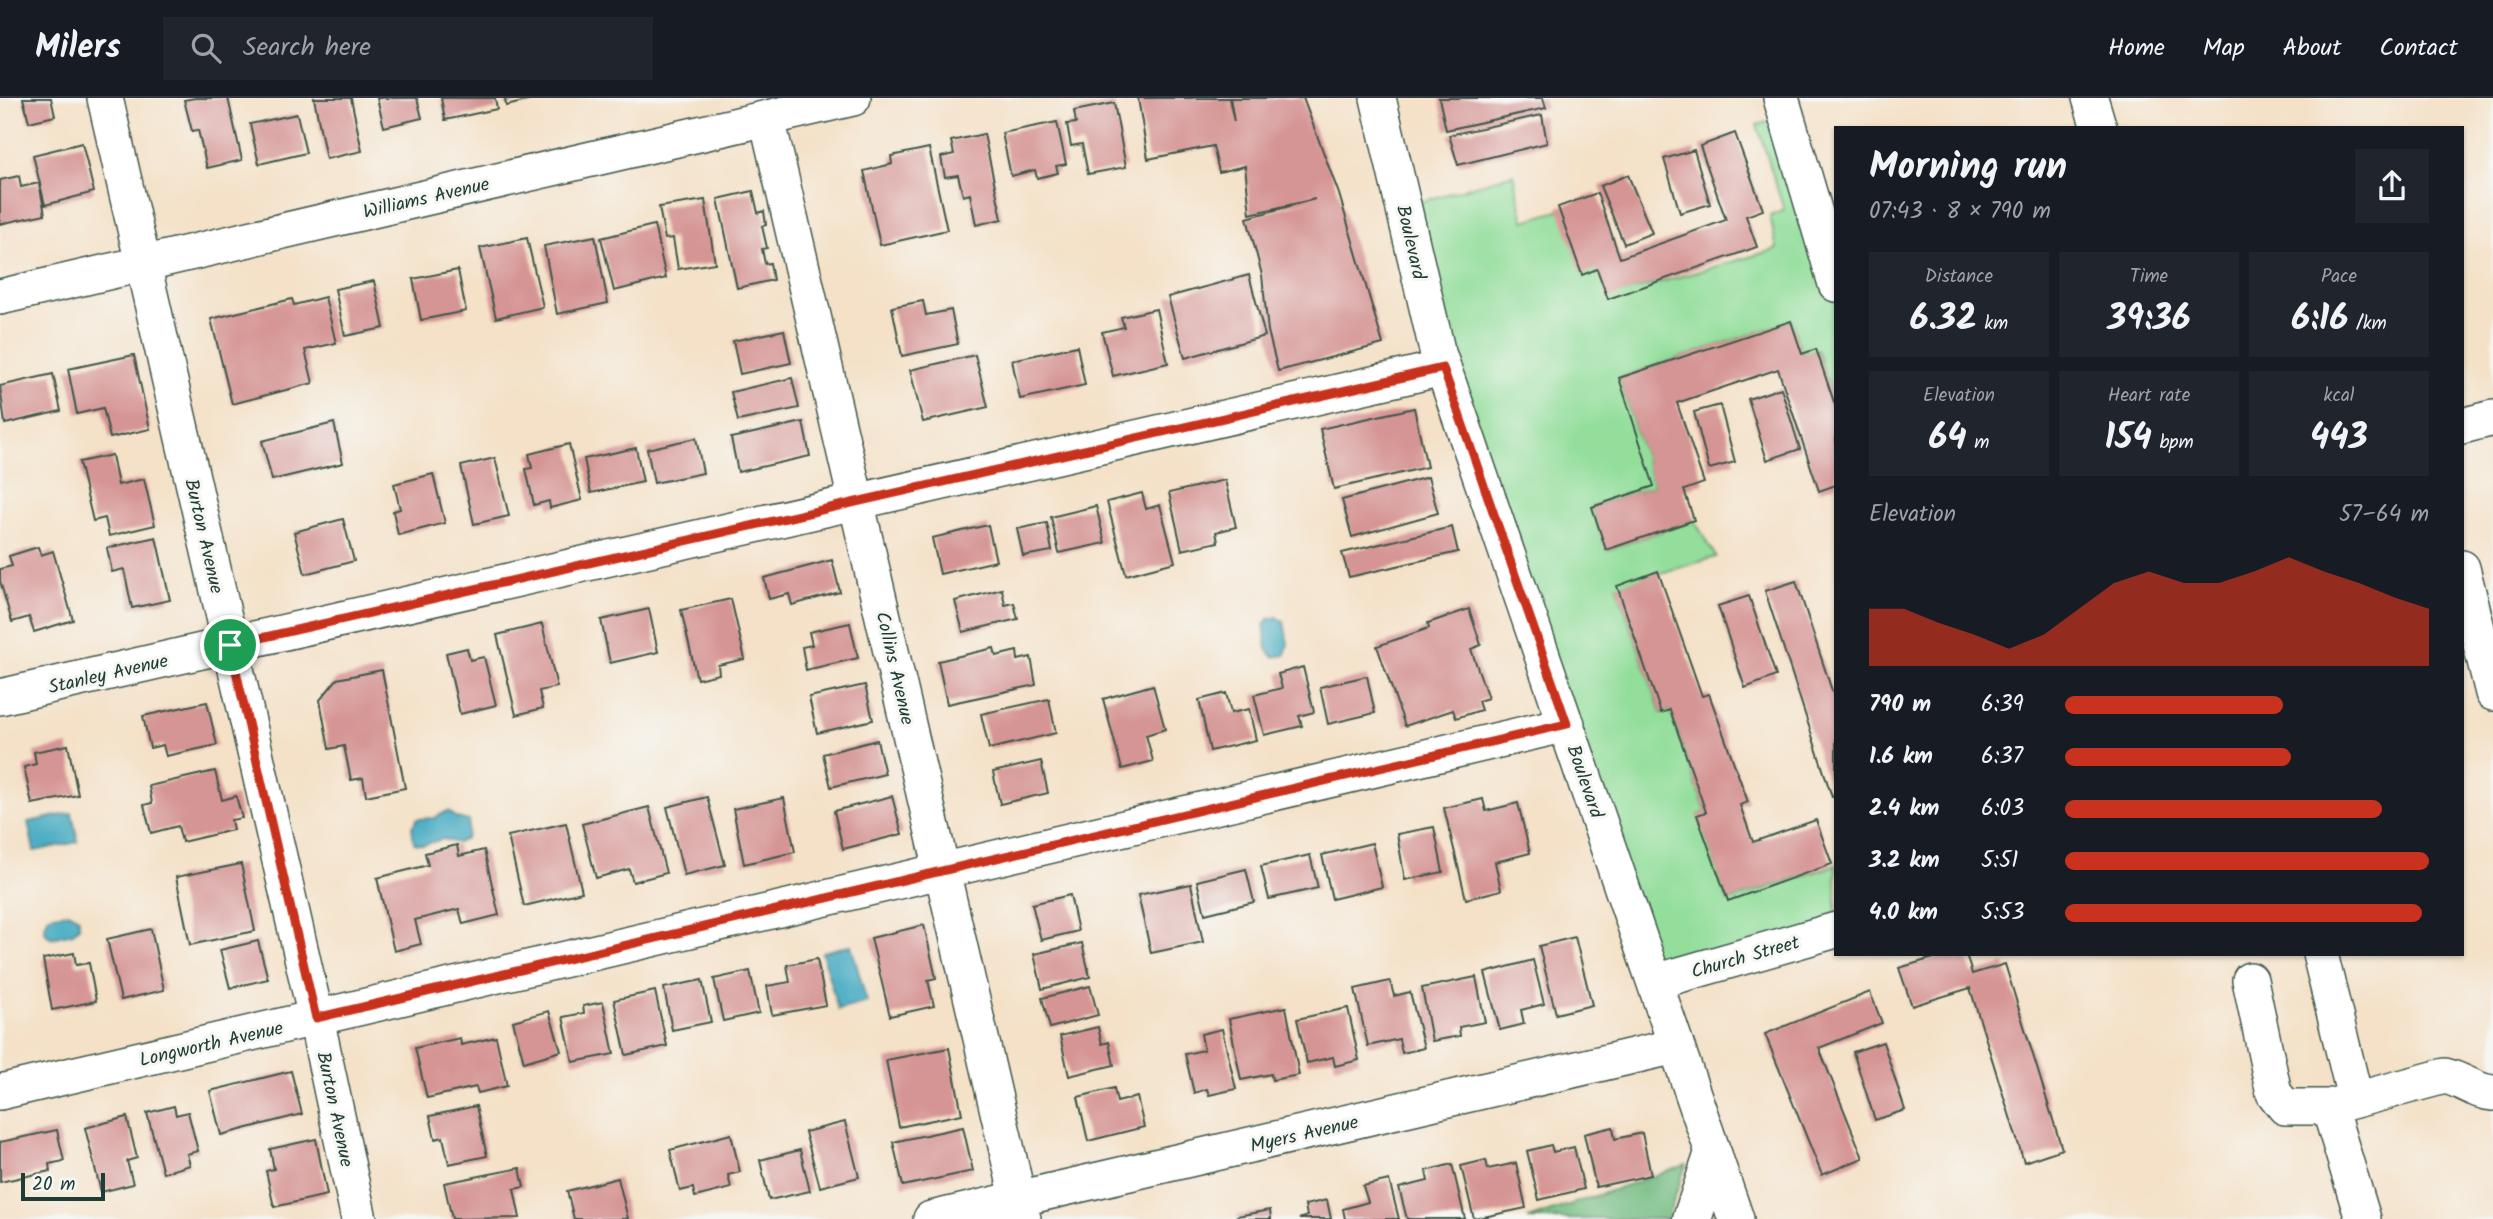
<!DOCTYPE html>
<html lang="en">
<head>
<meta charset="utf-8">
<style>
  body { margin:0; font-family:Kalam,sans-serif; background:#20242c; color:#f1f3f6; height:100vh; display:flex; flex-direction:column; font-size:26px; white-space:nowrap }
  * { box-sizing:border-box; margin:0 }
  p { font-size:23px; color:#9ea1a6 }
  .icon { flex:none; width:38px; height:38px; fill:none; stroke:currentColor; stroke-width:2; stroke-linecap:round; stroke-linejoin:round }
  .map { position:relative; flex:1; overflow:hidden }
  .side { position:absolute; left:1834px; top:28px; width:630px; height:830px; display:flex; flex-direction:column; background:#171b24; border-radius:0px; box-shadow:0 2px 5px #0004 }
  .side>* { flex:none }
  .scale { position:absolute; left:21px; bottom:18px; width:84px; box-sizing:border-box; padding-left:7px; border:4px solid #1f3d34; border-top:0; font-size:19px; line-height:24px; white-space:nowrap; color:#1f3d34; -webkit-text-stroke:5px #f6f6f2; paint-order:stroke }
  .pin { position:absolute; display:grid; place-items:center; width:60px; height:60px; color:#fff; margin:-30px; border:4px solid #fff; border-radius:50%; box-shadow:0 2px 7px #0007 }
  .round { display:grid; place-items:center; flex:none; width:74px; height:74px; border-radius:0px; background:#20242c }
  .headline { display:flex; align-items:center; justify-content:space-between; height:119px; padding:0 35px }
  h1 { font-size:38px; font-weight:800; line-height:52px }
  .stats { display:grid; grid-template-columns:repeat(3,1fr); gap:10px; height:119px; padding:7px 35px }
  .stats div { display:grid; align-content:center; border-radius:0px; background:#20242c; text-align:center }
  .stats b { font-size:35px; font-weight:800 }
  .stats small { font-size:19px; font-weight:400 }
  .stats p { font-size:19px }
  .chart { height:196px; padding:14px 35px }
  .chart p { display:flex; justify-content:space-between }
  .chart svg { width:100%; height:126px; margin-top:7px; fill:#c8321e; opacity:.7 }
  ul { padding:0 35px; list-style:none; font-size:23px }
  li { display:grid; grid-template-columns:112px 84px 1fr; align-items:center; height:52px }
  li i { height:18px; border-radius:9px; background:#c8321e }
  header { display:flex; align-items:center; gap:42px; box-sizing:border-box; height:98px; padding:0 35px; background:#171b24; border-bottom:2px solid #363941 }
  header strong { font-size:33px }
  nav { display:flex; gap:38px; margin-inline-start:auto; font-size:24px }
  .search { width:490px; height:63px; background:#20242c; display:flex; align-items:center; gap:18px; box-sizing:border-box; padding:0 24px; border-radius:0px; color:#9ea1a6; font-size:26px }
  .map>svg:first-child { display:block }
</style>
</head>
<body>
<header>
<strong>Milers</strong>
<div class="search"><svg class="icon" aria-label="search" viewBox="0 0 24 24"><circle cx="10" cy="10" r="6"/><path d="M15 15l6 6"/></svg>Search here</div>
<nav><a>Home</a><a>Map</a><a>About</a><a>Contact</a></nav>
</header>
<div class="map">
<svg width="2493" height="1121" viewBox="0 0 2493 1121">
  <rect width="100%" height="100%" fill="#f6f6f2"/>
  <filter id="ink" filterUnits="userSpaceOnUse"><feTurbulence type="fractalNoise" baseFrequency=".0143" numOctaves="2"/><feDisplacementMap in="SourceGraphic" scale="14" xChannelSelector="R" yChannelSelector="G"/><feConvolveMatrix kernelMatrix="1 2 1 2 8 2 1 2 1" color-interpolation-filters="sRGB"/></filter>
  <filter id="wash" filterUnits="userSpaceOnUse"><feTurbulence type="fractalNoise" baseFrequency=".00686" numOctaves="4" result="noise"/><feDisplacementMap in="SourceGraphic" scale="28" xChannelSelector="R" yChannelSelector="G"/><feGaussianBlur stdDeviation="1.57" result="paint"/><feColorMatrix in="noise" values="0 0 0 0 0 0 0 0 0 0 0 0 0 0 0 0 0 1.4 0 .05"/><feComposite in="paint" operator="in"/></filter>
  <g filter="url(#wash)">
    <rect width="100%" height="100%" fill="#f4e1c7"/>
    <!-- green -->
    <path fill="#93de9b" stroke="#598e68" stroke-width="2" d="M 1786,19 L 1836,185 L 1836,310 L 1817,251 L 1802,256 L 1791,223 L 1619,280 L 1654,388 L 1592,409 L 1607,452 L 1694,422 L 1716,459 L 1617,488 L 1661,615 L 1670,612 L 1706,714 L 1698,717 L 1728,803 L 1836,767 L 1836,831 L 1655,884 L 1404,109 L 1513,76 L 1524,123 L 1579,107 L 1623,195 L 1777,151 L 1770,118 L 1784,112 L 1757,27 Z"/>
    <!-- forest -->
    <path fill="#76bd83" stroke="#4a7d5c" stroke-width="2" d="M 1686,1067 L 1667,1121 L 1528,1121 Z"/>
    <!-- water -->
    <path fill="#42a9c1" stroke="#30737a" stroke-width="2" d="M 1277,519 L 1284,524 L 1288,546 L 1285,557 L 1273,559 L 1267,551 L 1264,527 L 1269,521 Z
      M 448,713 L 457,720 L 469,723 L 466,741 L 457,745 L 443,741 L 423,747 L 414,745 L 412,729 L 417,721 L 434,720 Z
      M 72,715 L 78,744 L 34,753 L 28,724 Z
      M 68,814 L 79,820 L 79,829 L 73,835 L 52,840 L 46,836 L 44,829 L 49,818 Z
      M 851,847 L 867,904 L 838,912 L 822,854 Z"/>
    <g id="blocks">
      <!-- building -->
      <path fill="#d59594" d="M 23,0 L 51,0 L 55,18 L 29,24 Z
        M 195,0 L 228,0 L 242,62 L 207,70 L 198,32 L 192,33 L 184,2 Z
        M 314,0 L 351,0 L 362,53 L 326,61 Z
        M 377,0 L 417,0 L 422,20 L 384,29 Z
        M 441,0 L 495,0 L 497,11 L 445,22 Z
        M 505,0 L 536,0 L 536,1 L 506,8 Z
        M 1138,0 L 1229,0 L 1234,24 L 1230,0 L 1303,0 L 1339,96 L 1383,246 L 1278,273 L 1268,233 L 1262,177 L 1247,120 L 1315,101 L 1250,116 L 1245,68 L 1219,74 L 1213,48 L 1148,61 Z
        M 1439,0 L 1543,0 L 1546,10 L 1446,32 Z
        M 1114,5 L 1126,69 L 1088,76 L 1082,46 L 1071,48 L 1067,26 L 1076,25 L 1074,13 Z
        M 297,16 L 306,55 L 259,66 L 250,26 Z
        M 1542,17 L 1547,45 L 1458,67 L 1449,37 Z
        M 1057,24 L 1066,66 L 1056,68 L 1058,75 L 1037,80 L 1035,72 L 1011,78 L 1002,35 Z
        M 1735,35 L 1763,112 L 1746,118 L 1757,149 L 1608,201 L 1597,171 L 1582,177 L 1558,109 L 1597,95 L 1620,160 L 1726,122 L 1700,48 Z
        M 984,36 L 1002,121 L 976,127 L 970,96 L 963,98 L 958,77 L 945,79 L 941,59 L 954,56 L 951,43 Z
        M 82,45 L 94,94 L 45,107 L 33,57 Z
        M 929,50 L 947,132 L 880,147 L 864,73 L 892,66 L 891,58 Z
        M 1694,52 L 1710,106 L 1680,115 L 1664,61 Z
        M 1628,77 L 1652,135 L 1624,146 L 1600,88 Z
        M 19,78 L 21,89 L 39,85 L 45,116 L 0,126 L 0,82 Z
        M 753,93 L 758,115 L 764,113 L 766,127 L 762,128 L 767,150 L 762,151 L 765,166 L 770,165 L 773,182 L 737,190 L 718,101 Z
        M 705,102 L 715,165 L 678,171 L 673,140 L 665,141 L 659,109 Z
        M 654,127 L 666,180 L 614,193 L 601,140 Z
        M 595,138 L 608,205 L 557,216 L 544,148 Z
        M 527,140 L 543,209 L 496,220 L 480,150 Z
        M 458,172 L 466,213 L 421,222 L 413,181 Z
        M 1249,177 L 1265,238 L 1185,260 L 1168,199 Z
        M 374,183 L 384,230 L 345,238 L 335,191 Z
        M 325,199 L 336,245 L 305,252 L 313,285 L 232,306 L 211,221 L 292,201 L 294,207 Z
        M 923,203 L 926,217 L 951,212 L 958,246 L 902,258 L 892,209 Z
        M 1156,211 L 1168,265 L 1113,278 L 1102,234 L 1124,229 L 1121,219 Z
        M 1791,223 L 1802,256 L 1816,251 L 1836,310 L 1836,387 L 1819,393 L 1778,271 L 1677,305 L 1704,385 L 1684,392 L 1694,422 L 1606,452 L 1592,409 L 1654,388 L 1619,280 Z
        M 784,232 L 791,265 L 740,276 L 733,243 Z
        M 1077,248 L 1085,287 L 1020,301 L 1012,262 Z
        M 134,257 L 150,331 L 110,340 L 103,310 L 77,316 L 68,271 Z
        M 975,257 L 988,309 L 923,324 L 910,272 Z
        M 53,276 L 61,313 L 5,326 L 0,288 Z
        M 792,280 L 799,310 L 738,323 L 731,294 Z
        M 1781,290 L 1800,351 L 1767,362 L 1748,301 Z
        M 1720,307 L 1735,364 L 1709,371 L 1694,314 Z
        M 1414,310 L 1427,369 L 1334,391 L 1320,331 Z
        M 803,324 L 810,358 L 738,374 L 731,340 Z
        M 334,325 L 343,365 L 272,382 L 262,343 Z
        M 696,340 L 703,375 L 654,385 L 647,351 Z
        M 569,346 L 582,402 L 550,410 L 549,403 L 534,407 L 526,371 L 532,370 L 529,356 Z
        M 636,350 L 643,384 L 591,395 L 584,361 Z
        M 112,357 L 118,387 L 144,381 L 155,427 L 109,438 L 105,420 L 93,423 L 79,364 Z
        M 495,360 L 509,418 L 474,426 L 461,368 Z
        M 433,376 L 445,425 L 398,437 L 393,413 L 400,411 L 394,386 Z
        M 1428,379 L 1438,415 L 1352,439 L 1342,402 Z
        M 1225,382 L 1236,429 L 1216,434 L 1218,444 L 1182,452 L 1169,395 Z
        M 1142,395 L 1146,411 L 1160,407 L 1175,464 L 1126,477 L 1107,404 Z
        M 1096,408 L 1105,445 L 1059,455 L 1051,419 Z
        M 343,421 L 354,463 L 305,476 L 294,434 Z
        M 1047,425 L 1052,453 L 1023,458 L 1017,431 Z
        M 988,427 L 996,463 L 940,476 L 932,440 Z
        M 1452,429 L 1458,454 L 1349,479 L 1342,455 Z
        M 156,439 L 170,502 L 132,510 L 124,471 L 112,474 L 107,450 Z
        M 38,449 L 41,457 L 53,453 L 73,522 L 34,534 L 29,519 L 12,524 L 0,483 L 0,471 L 12,468 L 9,458 Z
        M 832,462 L 840,494 L 792,507 L 789,496 L 769,501 L 764,480 Z
        M 1658,473 L 1702,598 L 1709,596 L 1748,704 L 1740,707 L 1753,744 L 1816,722 L 1832,766 L 1728,803 L 1697,717 L 1706,714 L 1670,612 L 1661,615 L 1617,488 Z
        M 1796,483 L 1836,605 L 1836,698 L 1832,699 L 1765,493 Z
        M 1002,491 L 1005,507 L 1014,505 L 1018,521 L 963,534 L 955,503 Z
        M 1749,498 L 1776,578 L 1745,590 L 1718,508 Z
        M 731,501 L 745,561 L 718,567 L 719,576 L 697,581 L 681,512 Z
        M 649,511 L 658,554 L 610,565 L 601,522 Z
        M 1469,511 L 1481,547 L 1471,551 L 1488,600 L 1478,603 L 1481,612 L 1456,620 L 1453,612 L 1405,628 L 1377,548 L 1429,530 L 1428,525 Z
        M 850,525 L 858,560 L 806,572 L 802,549 L 812,547 L 809,534 Z
        M 542,526 L 557,589 L 539,593 L 543,610 L 516,617 L 497,537 Z
        M 467,550 L 470,562 L 484,559 L 496,607 L 460,616 L 446,555 Z
        M 994,550 L 996,558 L 1017,553 L 1018,562 L 1031,559 L 1036,587 L 947,606 L 938,563 Z
        M 1303,569 L 1314,614 L 1299,618 L 1302,628 L 1264,637 L 1254,597 L 1282,590 L 1278,576 Z
        M 382,572 L 405,690 L 366,698 L 363,680 L 351,682 L 344,648 L 329,651 L 320,602 L 337,581 Z
        M 1367,578 L 1375,615 L 1328,626 L 1320,589 Z
        M 865,587 L 873,622 L 817,635 L 809,599 Z
        M 1153,587 L 1165,631 L 1146,637 L 1153,663 L 1122,671 L 1103,601 Z
        M 1226,595 L 1231,615 L 1249,611 L 1256,642 L 1210,653 L 1199,602 Z
        M 1049,601 L 1056,635 L 989,651 L 981,616 Z
        M 207,604 L 217,647 L 166,658 L 163,647 L 150,650 L 143,618 Z
        M 877,642 L 885,676 L 831,689 L 823,656 Z
        M 68,647 L 78,697 L 32,706 L 24,669 L 36,666 L 34,654 Z
        M 1041,663 L 1048,695 L 1000,706 L 993,674 Z
        M 215,673 L 222,702 L 236,698 L 242,720 L 231,722 L 233,732 L 182,744 L 178,728 L 151,735 L 144,707 L 152,705 L 149,688 Z
        M 892,698 L 902,736 L 843,751 L 834,713 Z
        M 707,699 L 725,767 L 684,777 L 667,709 Z
        M 784,700 L 795,754 L 744,766 L 733,711 Z
        M 1483,701 L 1486,713 L 1518,705 L 1530,755 L 1495,764 L 1501,792 L 1466,801 L 1444,710 Z
        M 649,709 L 666,775 L 633,784 L 629,771 L 596,780 L 582,726 Z
        M 566,725 L 582,794 L 524,808 L 508,738 Z
        M 1434,729 L 1443,774 L 1405,782 L 1397,736 Z
        M 1372,745 L 1382,789 L 1332,801 L 1322,757 Z
        M 457,747 L 459,758 L 484,752 L 499,817 L 463,826 L 459,811 L 415,822 L 421,846 L 394,853 L 377,780 L 428,767 L 425,755 Z
        M 1310,757 L 1318,790 L 1269,801 L 1261,768 Z
        M 241,766 L 255,833 L 190,847 L 176,779 Z
        M 1246,771 L 1254,804 L 1205,816 L 1197,783 Z
        M 1191,786 L 1203,844 L 1151,855 L 1138,797 Z
        M 1070,797 L 1078,833 L 1041,842 L 1032,806 Z
        M 924,827 L 936,880 L 928,882 L 934,908 L 890,918 L 871,840 Z
        M 151,831 L 164,892 L 121,902 L 107,841 Z
        M 1575,839 L 1592,907 L 1556,916 L 1539,848 Z
        M 258,843 L 268,881 L 230,890 L 220,852 Z
        M 1082,845 L 1090,879 L 1042,891 L 1034,856 Z
        M 74,855 L 76,867 L 89,865 L 96,903 L 52,912 L 43,861 Z
        M 1947,856 L 1966,856 L 1972,876 L 2005,866 L 2062,1051 L 2024,1064 L 1970,890 L 1912,908 L 1899,870 Z
        M 817,861 L 826,907 L 772,917 L 767,888 L 790,884 L 787,867 Z
        M 1533,862 L 1544,906 L 1521,912 L 1524,926 L 1500,932 L 1485,875 Z
        M 750,873 L 759,915 L 723,923 L 714,881 Z
        M 1476,879 L 1485,924 L 1459,929 L 1460,938 L 1432,943 L 1422,890 Z
        M 702,882 L 711,924 L 672,932 L 664,890 Z
        M 1390,883 L 1394,898 L 1410,894 L 1424,950 L 1402,955 L 1399,941 L 1368,948 L 1355,891 Z
        M 1090,888 L 1098,917 L 1050,930 L 1042,900 Z
        M 655,893 L 667,948 L 626,957 L 614,902 Z
        M 1870,894 L 1882,925 L 1819,950 L 1863,1060 L 1822,1077 L 1765,936 Z
        M 603,904 L 614,956 L 573,964 L 563,919 L 584,915 L 583,908 Z
        M 1286,909 L 1299,977 L 1272,982 L 1271,976 L 1241,982 L 1229,921 Z
        M 1348,910 L 1359,962 L 1335,968 L 1333,959 L 1307,965 L 1297,921 Z
        M 549,913 L 561,953 L 524,964 L 513,923 Z
        M 1098,929 L 1102,946 L 1109,944 L 1114,967 L 1069,978 L 1060,938 Z
        M 1222,931 L 1236,991 L 1209,997 L 1207,991 L 1194,995 L 1185,956 L 1204,952 L 1201,936 Z
        M 496,939 L 507,988 L 478,995 L 476,989 L 427,1000 L 415,950 L 460,940 L 461,947 Z
        M 1883,944 L 1905,1012 L 1875,1022 L 1853,954 Z
        M 949,950 L 962,1016 L 899,1029 L 886,962 Z
        M 291,973 L 302,1016 L 221,1037 L 210,993 Z
        M 1114,990 L 1117,1004 L 1137,999 L 1144,1029 L 1088,1043 L 1078,999 Z
        M 174,1008 L 176,1017 L 188,1014 L 198,1053 L 187,1056 L 190,1067 L 163,1075 L 147,1015 Z
        M 476,1008 L 487,1058 L 449,1066 L 443,1039 L 435,1041 L 430,1018 Z
        M 127,1019 L 137,1060 L 127,1063 L 133,1086 L 101,1094 L 85,1030 Z
        M 845,1024 L 859,1079 L 820,1089 L 805,1034 Z
        M 963,1029 L 973,1073 L 903,1088 L 893,1044 Z
        M 1613,1029 L 1615,1041 L 1642,1035 L 1651,1077 L 1596,1089 L 1584,1036 Z
        M 57,1032 L 64,1063 L 49,1066 L 50,1073 L 0,1084 L 0,1044 Z
        M 731,1036 L 740,1074 L 728,1077 L 731,1090 L 695,1099 L 693,1090 L 680,1093 L 670,1052 Z
        M 316,1041 L 327,1097 L 274,1109 L 266,1073 L 274,1071 L 270,1051 Z
        M 1551,1047 L 1553,1054 L 1574,1049 L 1584,1091 L 1539,1102 L 1527,1053 Z
        M 800,1052 L 810,1093 L 769,1102 L 760,1062 Z
        M 1486,1062 L 1488,1071 L 1516,1065 L 1526,1110 L 1474,1121 L 1461,1068 Z
        M 1452,1066 L 1465,1121 L 1407,1121 L 1399,1090 L 1428,1083 L 1426,1073 Z
        M 520,1070 L 524,1089 L 514,1091 L 520,1120 L 452,1121 L 444,1085 Z
        M 618,1080 L 628,1121 L 574,1121 L 567,1093 Z
        M 1389,1082 L 1399,1121 L 1345,1121 L 1343,1111 L 1368,1104 L 1363,1088 Z
        M 1327,1102 L 1331,1121 L 1299,1121 L 1307,1118 L 1305,1107 Z
        M 1270,1112 L 1271,1121 L 1238,1121 L 1237,1118 Z"/>
    </g>
  </g>
  <g filter="url(#ink)">
    <use href="#blocks" fill-opacity="0" stroke="#3f564a" stroke-width="2"/>
    <g fill="none" stroke-linecap="round" stroke-linejoin="round">
      <defs>
        <path id="minor" d="M 105,0 L 316,920 L 359,1121
          M 1378,0 L 1437,252 L 1736,1121
          M 1781,0 L 1836,186
          M 2090,0 L 2099,30
          M 767,20 L 1023,1121
          M 0,199 L 853,0
          M 2462,328 L 2493,320
          M 2462,470 L 2493,595
          M 0,599 L 1443,270
          M 2320,856 L 2355,1000
          M 2250,882 L 2274,995 L 2285,1009 L 2329,1009 L 2363,1121
          M 1655,884 L 1836,832
          M 0,994 L 1567,626
          M 2329,1009 L 2445,978 C 2463,982 2475,994 2493,995
          M 931,1121 L 1676,948"/>
        <path id="highway" d="M 1692,1121 L 1713,1058"/>
      </defs>
      <!-- minor casing -->
      <use href="#minor" stroke="#3f564a" stroke-width="38"/>
      <!-- highway casing -->
      <use href="#highway" stroke="#3f564a" stroke-width="41"/>
      <!-- minor -->
      <use href="#minor" stroke="#fff" stroke-width="35"/>
      <!-- highway -->
      <use href="#highway" stroke="#fff" stroke-width="38"/>
    </g>
  </g>
  <g fill="none" stroke-linecap="round" stroke-linejoin="round" filter="url(#ink)">
    <defs>
      <path id="route" d="M 1443,270 L 1567,626 L 316,920 L 230,547 Z"/>
    </defs>
    <!-- route casing -->
    <use href="#route" stroke="#fff" stroke-width="14"/>
    <!-- route -->
    <use href="#route" stroke="#c8321e" stroke-width="9"/>
  </g>
  <g text-anchor="middle" stroke-width="6" stroke-linejoin="round" paint-order="stroke">
    <!-- street labels -->
    <g font-size="19" fill="#1f3d34" stroke="#f6f6f2">
      <text transform="translate(426 99) rotate(-13)" y="7">Williams Avenue</text>
      <text transform="translate(1412 144) rotate(77)" y="7">Boulevard</text>
      <text transform="translate(205 438) rotate(77)" y="7">Burton Avenue</text>
      <text transform="translate(896 570) rotate(77)" y="7">Collins Avenue</text>
      <text transform="translate(108 575) rotate(-13)" y="7">Stanley Avenue</text>
      <text transform="translate(1586 683) rotate(71)" y="7">Boulevard</text>
      <text transform="translate(1745 858) rotate(-16)" y="7">Church Street</text>
      <text transform="translate(211 945) rotate(-13)" y="7">Longworth Avenue</text>
      <text transform="translate(336 1011) rotate(78)" y="7">Burton Avenue</text>
      <text transform="translate(1304 1035) rotate(-13)" y="7">Myers Avenue</text>
    </g>
  </g>
</svg>
<div class="scale">20 m</div>
<div class="pin" style="left:230px;top:547px;background:#1e9e55"><svg class="icon" aria-label="arrive" viewBox="0 0 24 24"><path d="M6 21V4h12l-3 4 3 4H6"/></svg></div>
<section class="side">
<div class="headline"><div><h1>Morning run</h1><p>07:43 · 8 × 790 m</p></div><a class="round"><svg class="icon" aria-label="share" viewBox="0 0 24 24"><path d="M12 15V3M7 8l5-5 5 5M5 13v7h14v-7"/></svg></a></div>
<div class="stats">
<div><p>Distance</p><b>6.32<small> km</small></b></div>
<div><p>Time</p><b>39:36</b></div>
<div><p>Pace</p><b>6:16<small> /km</small></b></div>
</div>
<div class="stats">
<div><p>Elevation</p><b>64<small> m</small></b></div>
<div><p>Heart rate</p><b>154<small> bpm</small></b></div>
<div><p>kcal</p><b>443</b></div>
</div>
<div class="chart"><p><span>Elevation</span>57–64 m</p>
<svg viewBox="0 0 160 44" preserveAspectRatio="none"><path d="M0 44V24L10 24L20 29L30 33L40 38L50 33L60 24L70 15L80 11L90 15L100 15L110 11L120 6L130 11L140 15L150 20L160 24V44z"/></svg>
</div>
<ul>
<li><b>790 m</b>6:39<i style="width:60%"></i></li>
<li><b>1.6 km</b>6:37<i style="width:62%"></i></li>
<li><b>2.4 km</b>6:03<i style="width:87%"></i></li>
<li><b>3.2 km</b>5:51<i style="width:100%"></i></li>
<li><b>4.0 km</b>5:53<i style="width:98%"></i></li>
</ul>
</section>
</div>
</body>
</html>
